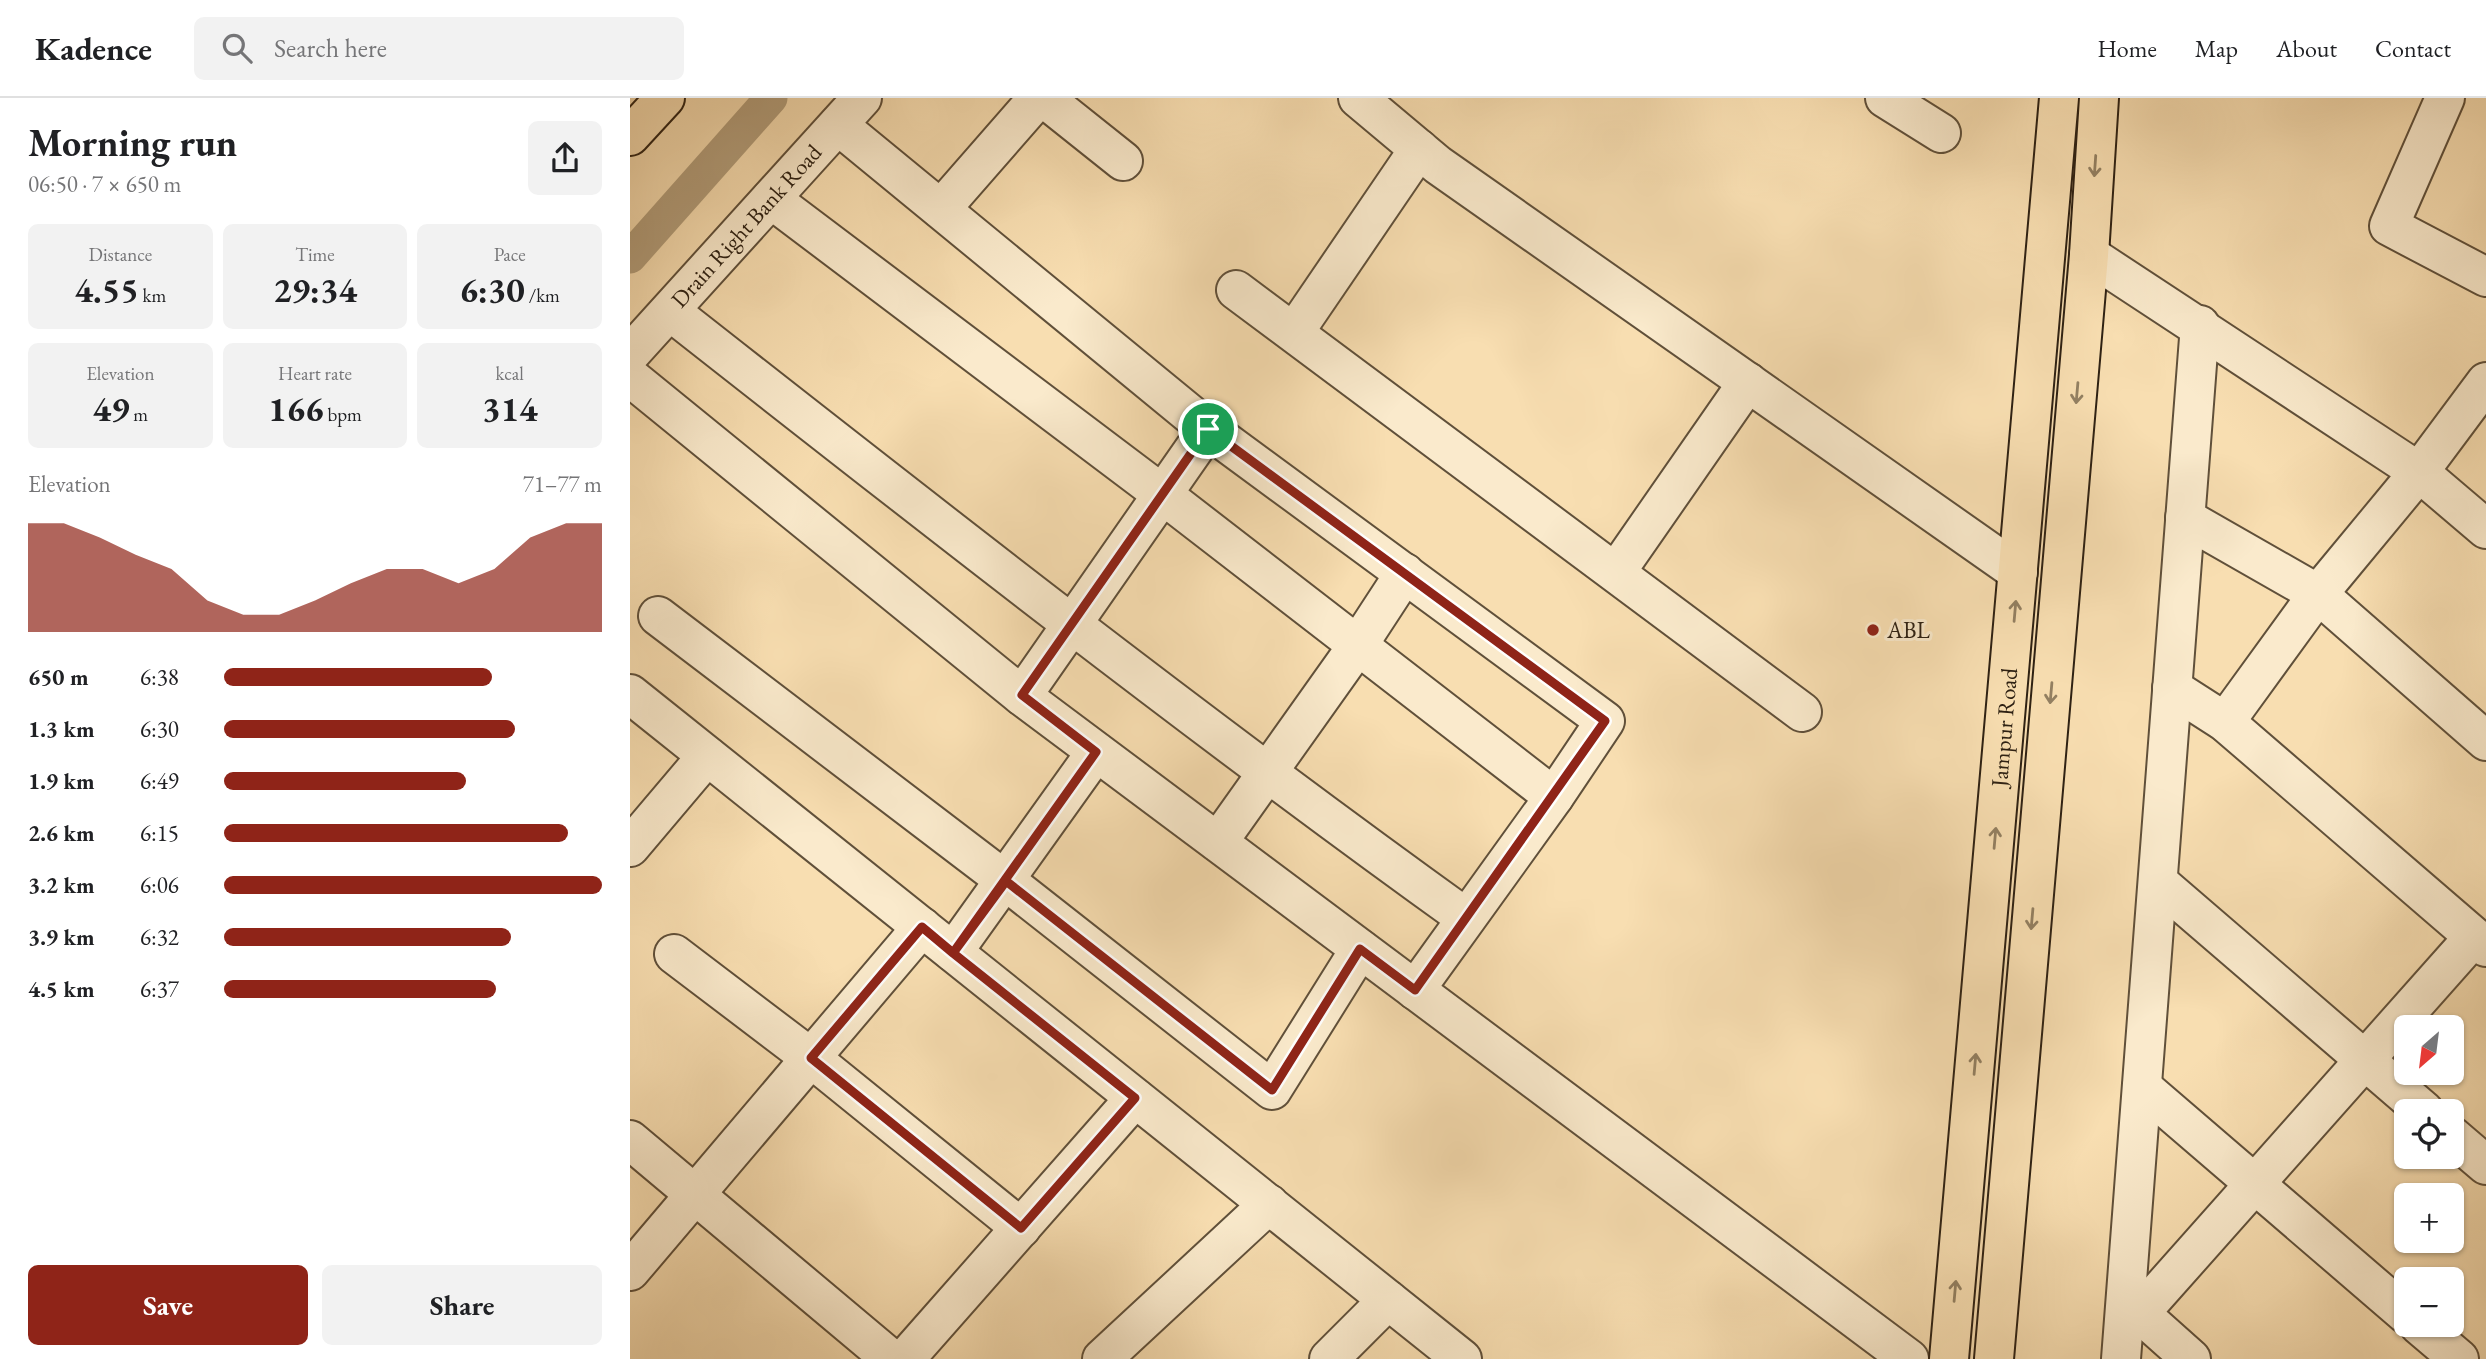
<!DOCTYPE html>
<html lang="en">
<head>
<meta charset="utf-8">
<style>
  body { margin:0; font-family:"EB Garamond",serif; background:#f2f2f2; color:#202124; height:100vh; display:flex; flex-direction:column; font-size:26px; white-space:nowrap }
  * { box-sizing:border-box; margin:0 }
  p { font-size:23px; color:#757577 }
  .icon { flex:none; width:38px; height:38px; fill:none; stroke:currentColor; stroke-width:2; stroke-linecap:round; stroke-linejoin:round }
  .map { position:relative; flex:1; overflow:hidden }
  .panel { display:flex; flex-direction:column; background:#fff; width:630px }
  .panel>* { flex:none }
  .needle { width:46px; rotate:208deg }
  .tools { position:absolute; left:1764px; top:917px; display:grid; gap:14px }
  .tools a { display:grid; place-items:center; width:70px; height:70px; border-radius:10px; background:#fff; box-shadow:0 2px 5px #0004; font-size:35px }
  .pin { position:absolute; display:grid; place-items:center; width:60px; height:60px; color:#fff; margin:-30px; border:4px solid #fff; border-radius:50%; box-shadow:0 2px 7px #0007 }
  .round { display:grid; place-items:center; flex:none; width:74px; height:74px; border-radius:10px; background:#f2f2f2 }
  .summary { display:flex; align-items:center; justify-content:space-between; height:119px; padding:0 28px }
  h1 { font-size:38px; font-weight:700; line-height:52px }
  .figures { display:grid; grid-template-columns:repeat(3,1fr); gap:10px; height:119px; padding:7px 28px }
  .figures div { display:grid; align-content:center; border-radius:10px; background:#f2f2f2; text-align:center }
  .figures b { font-size:35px; font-weight:700 }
  .figures small { font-size:19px; font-weight:400 }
  .figures p { font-size:19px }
  .chart { height:196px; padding:14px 28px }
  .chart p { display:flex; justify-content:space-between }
  .chart svg { width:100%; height:126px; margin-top:7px; fill:#8f2418; opacity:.7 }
  .cta { display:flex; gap:14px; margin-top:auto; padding:14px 28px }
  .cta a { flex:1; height:80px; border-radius:10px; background:#8f2418; color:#fff; font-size:28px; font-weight:700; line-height:80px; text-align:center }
  .cta a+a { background:#f2f2f2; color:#202124 }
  ul { padding:0 28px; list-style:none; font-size:23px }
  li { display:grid; grid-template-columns:112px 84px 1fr; align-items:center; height:52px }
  li i { height:18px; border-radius:9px; background:#8f2418 }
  header { display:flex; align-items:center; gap:42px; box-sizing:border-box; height:98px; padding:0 35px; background:#fff; border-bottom:2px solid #e0e0e0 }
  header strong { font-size:33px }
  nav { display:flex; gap:38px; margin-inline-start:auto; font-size:24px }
  .search { width:490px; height:63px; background:#f2f2f2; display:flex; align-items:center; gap:18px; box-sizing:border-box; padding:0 24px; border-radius:10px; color:#757577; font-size:26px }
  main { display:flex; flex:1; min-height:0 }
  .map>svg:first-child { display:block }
</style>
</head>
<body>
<header>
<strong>Kadence</strong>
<div class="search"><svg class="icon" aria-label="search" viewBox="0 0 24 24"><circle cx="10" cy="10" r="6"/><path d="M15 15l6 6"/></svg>Search here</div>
<nav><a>Home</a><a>Map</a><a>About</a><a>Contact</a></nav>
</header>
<main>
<section class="panel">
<div class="summary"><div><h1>Morning run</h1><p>06:50 · 7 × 650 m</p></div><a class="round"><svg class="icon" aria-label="share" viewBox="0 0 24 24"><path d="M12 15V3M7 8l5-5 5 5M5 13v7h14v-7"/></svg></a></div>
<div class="figures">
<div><p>Distance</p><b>4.55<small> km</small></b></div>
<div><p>Time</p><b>29:34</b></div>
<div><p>Pace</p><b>6:30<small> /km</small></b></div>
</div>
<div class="figures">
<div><p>Elevation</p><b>49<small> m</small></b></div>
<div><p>Heart rate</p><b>166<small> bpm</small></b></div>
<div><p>kcal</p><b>314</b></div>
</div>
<div class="chart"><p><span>Elevation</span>71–77 m</p>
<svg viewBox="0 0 160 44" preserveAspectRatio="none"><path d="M0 44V6L10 6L20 11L30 17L40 22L50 33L60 38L70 38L80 33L90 27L100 22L110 22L120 27L130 22L140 11L150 6L160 6V44z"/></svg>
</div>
<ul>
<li><b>650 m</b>6:38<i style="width:71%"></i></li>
<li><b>1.3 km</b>6:30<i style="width:77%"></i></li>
<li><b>1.9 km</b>6:49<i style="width:64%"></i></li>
<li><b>2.6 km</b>6:15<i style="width:91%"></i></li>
<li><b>3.2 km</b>6:06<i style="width:100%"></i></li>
<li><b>3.9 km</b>6:32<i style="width:76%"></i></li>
<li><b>4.5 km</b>6:37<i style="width:72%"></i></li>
</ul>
<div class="cta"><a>Save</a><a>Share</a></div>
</section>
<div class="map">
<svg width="1856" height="1261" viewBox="0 0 1856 1261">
  <rect width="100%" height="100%" fill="#f8deb1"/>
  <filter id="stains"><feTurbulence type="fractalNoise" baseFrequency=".00286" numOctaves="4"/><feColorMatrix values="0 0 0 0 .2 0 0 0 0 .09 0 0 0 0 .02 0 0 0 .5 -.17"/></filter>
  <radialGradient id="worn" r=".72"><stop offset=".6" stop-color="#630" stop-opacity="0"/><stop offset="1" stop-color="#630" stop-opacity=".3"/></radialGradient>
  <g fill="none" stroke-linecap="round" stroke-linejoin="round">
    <!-- canal -->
    <path stroke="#b39e7b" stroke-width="33" d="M 0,159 L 141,0"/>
    <defs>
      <g id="minor">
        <path d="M 414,0 L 493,63"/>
        <path d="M 728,0 L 808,67 L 1388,474"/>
        <path d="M 1255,0 L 1311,35"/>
        <path d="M 1815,0 L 1759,128 L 1856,179"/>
        <path d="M 208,27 L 578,331 L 975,623 L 924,699 L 785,892"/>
        <path d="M 141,101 L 532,396 L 924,699"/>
        <path d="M 311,111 L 408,0"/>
        <path d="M 1459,157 L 1789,374 L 1856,431"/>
        <path d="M 606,192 L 1172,614"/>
        <path d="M 40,213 C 302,419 565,625 836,820"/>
        <path d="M 665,233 L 789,51"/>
        <path id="s1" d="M 0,256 L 232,0"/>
        <path d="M 0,279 L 392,598 L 1279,1261"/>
        <path d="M 1555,420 L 1688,496 L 1856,643"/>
        <path d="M 986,474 L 1118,284"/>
        <path d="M 28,518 L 376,783 L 642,992 L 730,851"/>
        <path d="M 1542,590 L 1595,624 L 1856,849"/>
        <path d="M 0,596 L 832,1261"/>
        <path d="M 392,598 L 578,331"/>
        <path d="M 1595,624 L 1688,496 L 1789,374 L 1856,284"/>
        <path d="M 588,744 L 728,547 L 775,475"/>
        <path d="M 0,749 L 77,658"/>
        <path d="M 1528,784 L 1794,1013"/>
        <path d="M 323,854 L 466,654"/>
        <path d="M 44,856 L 181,960 L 391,1130"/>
        <path d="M 1512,989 L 1776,1216"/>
        <path d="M 1822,1038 L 1856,1067"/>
        <path d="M 0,1042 L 261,1261"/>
        <path d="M 0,1173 L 292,829"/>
        <path d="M 1496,1203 L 1561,1261"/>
        <path d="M 1510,1215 L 1844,839"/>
        <path d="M 1789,1227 L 1829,1261"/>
        <path d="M 275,1261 L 505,1000"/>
        <path d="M 472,1261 L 639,1106"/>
        <path d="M 699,1261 L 758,1202"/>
        <path d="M 1491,1261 L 1570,227"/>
      </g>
      <g id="major">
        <path d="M 0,38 L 35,0"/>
        <path id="s2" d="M 1319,1261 L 1429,0"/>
        <path d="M 1364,1261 L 1459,157 L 1469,0"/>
      </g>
    </defs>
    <!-- minor casing -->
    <use href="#minor" stroke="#60503a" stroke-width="42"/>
    <!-- major casing -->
    <use href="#major" stroke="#2e2113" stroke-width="42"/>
    <!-- minor -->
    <use href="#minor" stroke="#faeacc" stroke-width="38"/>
    <!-- major -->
    <use href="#major" stroke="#f8deb1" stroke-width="38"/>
  </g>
  <!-- one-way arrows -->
  <defs><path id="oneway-shaft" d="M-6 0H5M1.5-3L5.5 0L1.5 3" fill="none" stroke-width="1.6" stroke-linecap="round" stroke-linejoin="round" transform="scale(1.75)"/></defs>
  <g stroke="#938062">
    <use href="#oneway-shaft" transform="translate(1465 68) rotate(94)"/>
    <use href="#oneway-shaft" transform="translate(1447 295) rotate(95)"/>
    <use href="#oneway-shaft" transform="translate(1385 513) rotate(-85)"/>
    <use href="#oneway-shaft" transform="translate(1421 595) rotate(95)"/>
    <use href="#oneway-shaft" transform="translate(1365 740) rotate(-85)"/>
    <use href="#oneway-shaft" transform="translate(1402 821) rotate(95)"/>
    <use href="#oneway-shaft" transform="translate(1345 966) rotate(-85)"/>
    <use href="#oneway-shaft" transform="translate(1325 1193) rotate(-85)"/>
  </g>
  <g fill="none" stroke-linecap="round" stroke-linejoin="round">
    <defs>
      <path id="route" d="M 578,331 L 392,597 L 466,654 L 323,855 L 292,829 L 181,960 L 391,1130 L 505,1000 L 323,855 L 376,783 L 642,992 L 730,851 L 785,892 L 975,623 L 578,331"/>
    </defs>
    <!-- route casing -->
    <use href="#route" stroke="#fff" stroke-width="14"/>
    <!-- route -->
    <use href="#route" stroke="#8f2418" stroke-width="9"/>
  </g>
  <!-- markers -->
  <circle fill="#8f2418" stroke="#faeacc" stroke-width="2.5" cx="1243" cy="532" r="7"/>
  <g text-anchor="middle" stroke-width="6" stroke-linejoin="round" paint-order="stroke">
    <!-- street labels -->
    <g font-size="23" fill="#2e2113" stroke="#faeacc">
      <text dy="8" stroke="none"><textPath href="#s1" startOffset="173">Drain Right Bank Road</textPath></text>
      <text dy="8" stroke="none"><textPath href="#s2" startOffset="634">Jampur Road</textPath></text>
    </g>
    <!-- poi labels -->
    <g font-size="23" fill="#2e2113" stroke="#faeacc" text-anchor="start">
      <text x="1257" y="540">ABL</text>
    </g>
  </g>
  <rect width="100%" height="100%" filter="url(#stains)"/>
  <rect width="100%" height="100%" fill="url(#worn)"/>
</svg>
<div class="tools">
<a><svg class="needle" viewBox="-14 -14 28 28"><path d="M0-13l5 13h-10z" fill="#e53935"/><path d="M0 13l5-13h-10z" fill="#757577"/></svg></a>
<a><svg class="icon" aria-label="locate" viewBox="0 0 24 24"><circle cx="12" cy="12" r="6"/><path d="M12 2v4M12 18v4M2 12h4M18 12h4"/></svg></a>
<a>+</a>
<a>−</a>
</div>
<div class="pin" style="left:578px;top:331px;background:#1e9e55"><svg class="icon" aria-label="arrive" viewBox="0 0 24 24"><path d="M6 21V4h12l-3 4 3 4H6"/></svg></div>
</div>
</main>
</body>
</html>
